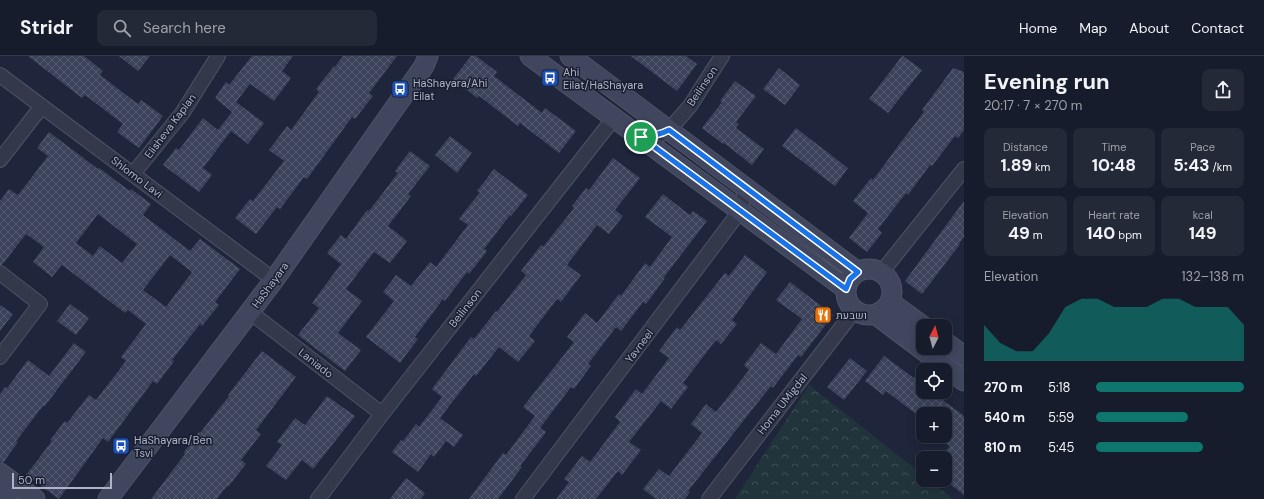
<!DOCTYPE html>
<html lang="en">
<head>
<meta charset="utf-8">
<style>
  body { margin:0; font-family:"DM Sans",Heebo,sans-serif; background:#242938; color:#f1f3f6; height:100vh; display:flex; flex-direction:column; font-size:15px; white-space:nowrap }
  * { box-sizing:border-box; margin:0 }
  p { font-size:13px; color:#9ea1a9 }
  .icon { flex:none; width:22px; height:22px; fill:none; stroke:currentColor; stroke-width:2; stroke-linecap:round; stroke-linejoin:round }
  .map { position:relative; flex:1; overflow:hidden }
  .details { display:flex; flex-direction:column; background:#171c2c; width:300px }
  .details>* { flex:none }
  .needle { width:26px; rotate:6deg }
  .controls { position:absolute; left:916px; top:263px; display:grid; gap:8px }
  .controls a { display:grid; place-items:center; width:36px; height:36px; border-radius:8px; background:#171c2c; box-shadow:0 2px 10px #0003,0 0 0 1px #363a48; font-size:20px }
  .scale { position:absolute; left:12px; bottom:10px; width:100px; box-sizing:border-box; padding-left:4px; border:2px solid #aeb3c8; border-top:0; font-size:11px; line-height:14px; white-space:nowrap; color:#aeb3c8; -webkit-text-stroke:3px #191e30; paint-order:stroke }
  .pin { position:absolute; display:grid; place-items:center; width:34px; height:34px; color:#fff; margin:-17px; border:2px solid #fff; border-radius:50%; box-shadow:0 1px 4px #0007 }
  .round { display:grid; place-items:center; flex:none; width:42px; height:42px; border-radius:8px; background:#242938 }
  .head { display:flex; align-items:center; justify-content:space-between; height:68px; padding:0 20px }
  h1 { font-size:22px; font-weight:700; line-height:30px }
  .stats { display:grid; grid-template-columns:repeat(3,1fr); gap:6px; height:68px; padding:4px 20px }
  .stats div { display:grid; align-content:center; border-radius:8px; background:#242938; text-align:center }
  .stats b { font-size:17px; font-weight:700 }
  .stats small { font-size:11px; font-weight:400 }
  .stats p { font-size:11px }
  .chart { height:112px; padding:8px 20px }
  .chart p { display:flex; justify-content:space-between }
  .chart svg { width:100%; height:72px; margin-top:4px; fill:#0f766e; opacity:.7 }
  ul { padding:0 20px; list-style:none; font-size:13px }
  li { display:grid; grid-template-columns:64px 48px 1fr; align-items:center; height:30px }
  li i { height:10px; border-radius:5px; background:#0f766e }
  header { display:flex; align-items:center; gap:24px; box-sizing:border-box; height:56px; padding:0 20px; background:#171c2c; border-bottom:1px solid #363a48 }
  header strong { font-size:19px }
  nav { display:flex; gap:22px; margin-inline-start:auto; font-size:14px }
  .search { width:280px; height:36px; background:#242938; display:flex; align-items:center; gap:10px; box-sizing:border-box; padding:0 14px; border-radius:8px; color:#9ea1a9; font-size:15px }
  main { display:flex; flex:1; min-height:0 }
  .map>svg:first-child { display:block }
</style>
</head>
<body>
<header>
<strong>Stridr</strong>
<div class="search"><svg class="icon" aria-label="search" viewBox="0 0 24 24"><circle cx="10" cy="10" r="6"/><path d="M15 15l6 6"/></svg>Search here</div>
<nav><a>Home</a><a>Map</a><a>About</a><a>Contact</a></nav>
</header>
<main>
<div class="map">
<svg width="964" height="443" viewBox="0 0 964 443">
  <defs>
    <pattern id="forest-crowns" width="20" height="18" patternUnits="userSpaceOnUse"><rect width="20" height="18" fill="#21343c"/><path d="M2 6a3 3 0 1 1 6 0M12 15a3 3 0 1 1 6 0" fill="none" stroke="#3f4f57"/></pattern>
    <pattern id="building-cross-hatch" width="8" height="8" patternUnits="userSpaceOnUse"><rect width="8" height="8" fill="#3b435b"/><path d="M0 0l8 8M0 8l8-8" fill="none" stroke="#555c71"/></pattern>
  </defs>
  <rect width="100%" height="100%" fill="#1f263b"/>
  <!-- forest -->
  <path fill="url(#forest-crowns)" d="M 809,329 L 923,419 L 923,424 L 929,424 L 953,443 L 735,443 Z"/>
  <!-- building -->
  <path fill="url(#building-cross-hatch)" fill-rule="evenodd" d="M 28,0 L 84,0 L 103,15 L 100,19 L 138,48 L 141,44 L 163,60 L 139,92 L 117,76 L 123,68 L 85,39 L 82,42 Z
    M 119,0 L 150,0 L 138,15 Z
    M 252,0 L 293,0 L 282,15 L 291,22 L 274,45 L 250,28 L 236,46 L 264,67 L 248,88 L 231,75 L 203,112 L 212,119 L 199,136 L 163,109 L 176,92 L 179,94 L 203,62 L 218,74 L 232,56 L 215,42 L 226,26 L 229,29 Z
    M 343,0 L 397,0 L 369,37 L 373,40 L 355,63 L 352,61 L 307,123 L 304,121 L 280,153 L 277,151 L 256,178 L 235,162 L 250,143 L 253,145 L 284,105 L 269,94 L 287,70 L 291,74 L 319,36 L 316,33 L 334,10 L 335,11 Z
    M 471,0 L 476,0 L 497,16 L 494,20 L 542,57 L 545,52 L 576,75 L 559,97 L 520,67 L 518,70 L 479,40 L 477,42 L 453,23 Z
    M 631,0 L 686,0 L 697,8 L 677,35 Z
    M 902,0 L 903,0 L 922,14 L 888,57 L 869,43 Z
    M 779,12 L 800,29 L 785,49 L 763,33 Z
    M 953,12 L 964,16 L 964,74 L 958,82 L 955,80 L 932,110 L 930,109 L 908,139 L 906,137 L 878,173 L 882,177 L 867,196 L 849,182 L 868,157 L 853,145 L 871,122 L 873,124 L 901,86 L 924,56 L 922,54 Z
    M 735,25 L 756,40 L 736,66 L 739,68 L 736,72 L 764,93 L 752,109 L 724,87 L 723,88 L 702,72 L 722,46 L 720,45 Z
    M 796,72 L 848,112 L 835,130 L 782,90 Z
    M 49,76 L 98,113 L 99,112 L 130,135 L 131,133 L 151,148 L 143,159 L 190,195 L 200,183 L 240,213 L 215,246 L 219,249 L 202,270 L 200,268 L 172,304 L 174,305 L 157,328 L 153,325 L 108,386 L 103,382 L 59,443 L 26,419 L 52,385 L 50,384 L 65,365 L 67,367 L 89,339 L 96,344 L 126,305 L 121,301 L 146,268 L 128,254 L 125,257 L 62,209 L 52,221 L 33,206 L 44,191 L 26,178 L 2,209 L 0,209 L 0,145 L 9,133 L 18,139 L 48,100 L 37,92 ZM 98,158 L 137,188 L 122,207 L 100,190 L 93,200 L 76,187 ZM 170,199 L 192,216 L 166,251 L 143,234 Z
    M 450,80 L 472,97 L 457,117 L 435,99 Z
    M 410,95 L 430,110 L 408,138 L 411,140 L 388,170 L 407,185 L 390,207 L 374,196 L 346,233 L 362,245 L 338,277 L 361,294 L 345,315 L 298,279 L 319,252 L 312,247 L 341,208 L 327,197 L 341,179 L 346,183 L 367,154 L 369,155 L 398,117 L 395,115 Z
    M 613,102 L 640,122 L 615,154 L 623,160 L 609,178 L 597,169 L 567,209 L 581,219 L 561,246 L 557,243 L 529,280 L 535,285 L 518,306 L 499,291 L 476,320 L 474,318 L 440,362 L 463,379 L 454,391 L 446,385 L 434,401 L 431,398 L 418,416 L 392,396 L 401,384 L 403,385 L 416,368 L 419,371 L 442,341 L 432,333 L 471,281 L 474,283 L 496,255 L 497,256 L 526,219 L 521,215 L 541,189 L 543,191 L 574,152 L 572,150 L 586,132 L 589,134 Z
    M 494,113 L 528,139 L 511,160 L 510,159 L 484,193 L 487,195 L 469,218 L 467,216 L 445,245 L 443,243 L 415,281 L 418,283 L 400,307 L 366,281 L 394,245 L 383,236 L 396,219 L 411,230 L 430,206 L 436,211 L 468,169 L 459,163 L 480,136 L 477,135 Z
    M 663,138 L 690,159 L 693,155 L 707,165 L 664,221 L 665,222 L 646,248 L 643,246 L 621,275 L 616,271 L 588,308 L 591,310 L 574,333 L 571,331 L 540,372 L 546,376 L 520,410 L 522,411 L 498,443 L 469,443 L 503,397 L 506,399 L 535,360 L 523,351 L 574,286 L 567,281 L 585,257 L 597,267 L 619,238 L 621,240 L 645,207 L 650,211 L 672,181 L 645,161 Z
    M 964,145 L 964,181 L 959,187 L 960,188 L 922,238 L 905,225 Z
    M 745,199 L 767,216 L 732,264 L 737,268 L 721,288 L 716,284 L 683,327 L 688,331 L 671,353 L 661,345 L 629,386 L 641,394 L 622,419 L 618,415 L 596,443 L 556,443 L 569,426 L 564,423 L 582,400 L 590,406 L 620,366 L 615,361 L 636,333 L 642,338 L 669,302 L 659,295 L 677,271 L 680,274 L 725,217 L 729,220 Z
    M 790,226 L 833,259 L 801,301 L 798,299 L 773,332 L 771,330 L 748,359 L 688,435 L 690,436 L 685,443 L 656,443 L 643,433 L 659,413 L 669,420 L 702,377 L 691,368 L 706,348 L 716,356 L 749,314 L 744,309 L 761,287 L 776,298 L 802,263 L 776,244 Z
    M 70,248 L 89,262 L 76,279 L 57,265 Z
    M 0,249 L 13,258 L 0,275 Z
    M 74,287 L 86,296 L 44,351 L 43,350 L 16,385 L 18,386 L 3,407 L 0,406 L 0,338 L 5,331 L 7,332 L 28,304 L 49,320 Z
    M 262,295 L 296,321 L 256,374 L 261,378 L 241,404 L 246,408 L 228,431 L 227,430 L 217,443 L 151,443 L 185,398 L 184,396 L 199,376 L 200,377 L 229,340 L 228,339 Z
    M 884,300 L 914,322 L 916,320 L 923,325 L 923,336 L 932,336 L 964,360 L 964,439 L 945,424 L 945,396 L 950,390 L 936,380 L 945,380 L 945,358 L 922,358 L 920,361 L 886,335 L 883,339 L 865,325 Z
    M 850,302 L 867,315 L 844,344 L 827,331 Z
    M 327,340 L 355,360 L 313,413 L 302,404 L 286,424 L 266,410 L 282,389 L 277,386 L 295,362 L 305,369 Z
    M 406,422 L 425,437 L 421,443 L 390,443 Z"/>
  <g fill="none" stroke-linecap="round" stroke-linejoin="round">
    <defs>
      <path id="street" d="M 0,19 L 274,224
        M 641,81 L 652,80 L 661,78 L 669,74 L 690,50 L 722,0
        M 0,104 L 42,50
        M 133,118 L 183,56 L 218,0
        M 0,217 L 40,248 L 0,301
        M 881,217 L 964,113
        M 250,256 L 382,358
        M 318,443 L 382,358 L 614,62
        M 523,443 L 740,155 L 746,132
        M 709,443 L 855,254"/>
      <path id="secondary" d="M 530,0 L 846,233
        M 570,0 L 858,216
        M846 236a23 23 0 1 1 46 0a23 23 0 1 1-46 0Z
        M 890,246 L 923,270
        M 875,258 L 964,325
        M 945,286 L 964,300
        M 0,417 L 35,443
        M 0,438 L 7,443
        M 108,443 L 274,224 L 424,10 L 428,0"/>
    </defs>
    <!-- street casing -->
    <use href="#street" stroke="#4e5366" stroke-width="16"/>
    <!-- secondary casing -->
    <use href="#secondary" stroke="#4e5366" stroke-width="21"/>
    <!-- street -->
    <use href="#street" stroke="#33394b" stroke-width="14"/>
    <!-- secondary -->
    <use href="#secondary" stroke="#41465f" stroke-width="19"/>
  </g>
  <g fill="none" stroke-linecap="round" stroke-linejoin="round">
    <defs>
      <path id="route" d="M 669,74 L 858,216 L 850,223 L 846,233 L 641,81 C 651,80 660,79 669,74 Z"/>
    </defs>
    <!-- route casing -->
    <use href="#route" stroke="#fff" stroke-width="8"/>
    <!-- route -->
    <use href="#route" stroke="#1a73e8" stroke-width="5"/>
  </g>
  <!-- icons -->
  <defs>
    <symbol id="bus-square" viewBox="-11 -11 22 22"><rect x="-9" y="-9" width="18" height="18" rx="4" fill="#1a4fb4" stroke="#191e30"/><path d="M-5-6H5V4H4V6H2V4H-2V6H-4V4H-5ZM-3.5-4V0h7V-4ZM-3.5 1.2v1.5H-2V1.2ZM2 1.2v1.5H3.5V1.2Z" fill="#fff"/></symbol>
    <symbol id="restaurant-square" viewBox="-11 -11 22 22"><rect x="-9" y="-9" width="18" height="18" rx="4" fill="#e8710a" stroke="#191e30"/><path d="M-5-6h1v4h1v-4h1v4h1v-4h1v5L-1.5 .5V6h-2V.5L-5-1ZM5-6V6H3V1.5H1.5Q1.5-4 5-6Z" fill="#fff"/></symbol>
  </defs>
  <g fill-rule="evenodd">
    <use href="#bus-square" x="540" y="12" width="20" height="20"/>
    <use href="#bus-square" x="390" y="23" width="20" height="20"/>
    <use href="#restaurant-square" x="813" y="249" width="20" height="20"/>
    <use href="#bus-square" x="111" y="380" width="20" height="20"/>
  </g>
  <g text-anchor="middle" stroke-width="3" stroke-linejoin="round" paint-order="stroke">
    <!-- poi labels -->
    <g font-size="11" fill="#aeb3c8" stroke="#191e30" text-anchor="start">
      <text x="563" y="20">Ahi<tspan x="563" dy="13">Eilat/HaShayara</tspan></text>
      <text x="413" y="31">HaShayara/Ahi<tspan x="413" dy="13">Eilat</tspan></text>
      <text x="836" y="263">ושבעת</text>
      <text x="134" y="388">HaShayara/Ben<tspan x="134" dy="13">Tsvi</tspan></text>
    </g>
    <!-- street labels -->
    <g font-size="11" fill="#aeb3c8" stroke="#191e30">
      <text transform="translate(702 30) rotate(-56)" y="4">Beilinson</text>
      <text transform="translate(170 70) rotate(-53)" y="4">Elisheva Kaplan</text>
      <text transform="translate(137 121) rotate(37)" y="4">Shlomo Lavi</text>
      <text transform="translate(270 229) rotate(-54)" y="4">HaShayara</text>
      <text transform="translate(465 252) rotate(-52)" y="4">Beilinson</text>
      <text transform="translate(639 290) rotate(-53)" y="4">Yavneel</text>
      <text transform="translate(316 307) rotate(38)" y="4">Laniado</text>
      <text transform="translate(782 348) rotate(-52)" y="4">Homa UMigdal</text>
    </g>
  </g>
</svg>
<div class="controls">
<a><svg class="needle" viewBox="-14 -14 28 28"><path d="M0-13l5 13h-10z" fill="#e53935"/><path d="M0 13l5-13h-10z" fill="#9ea1a9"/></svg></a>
<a><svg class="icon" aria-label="locate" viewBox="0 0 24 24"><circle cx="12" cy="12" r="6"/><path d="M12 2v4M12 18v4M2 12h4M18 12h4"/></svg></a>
<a>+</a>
<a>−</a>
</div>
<div class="scale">50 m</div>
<div class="pin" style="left:641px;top:81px;background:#1e9e55"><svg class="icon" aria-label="arrive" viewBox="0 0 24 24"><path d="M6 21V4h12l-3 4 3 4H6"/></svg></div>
</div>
<section class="details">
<div class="head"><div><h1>Evening run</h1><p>20:17 · 7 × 270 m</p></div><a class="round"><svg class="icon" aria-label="share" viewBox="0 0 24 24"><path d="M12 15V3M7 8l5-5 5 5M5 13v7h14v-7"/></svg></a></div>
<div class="stats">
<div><p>Distance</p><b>1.89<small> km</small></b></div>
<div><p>Time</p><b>10:48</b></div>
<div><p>Pace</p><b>5:43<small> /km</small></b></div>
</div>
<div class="stats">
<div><p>Elevation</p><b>49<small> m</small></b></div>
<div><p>Heart rate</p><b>140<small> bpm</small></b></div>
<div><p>kcal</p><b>149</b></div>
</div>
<div class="chart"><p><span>Elevation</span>132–138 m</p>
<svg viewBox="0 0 160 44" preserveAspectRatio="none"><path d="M0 44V22L10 33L20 38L30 38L40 27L50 11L60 6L70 6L80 11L90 11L100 11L110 6L120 6L130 11L140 11L150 11L160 22V44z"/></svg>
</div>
<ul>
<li><b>270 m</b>5:18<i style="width:100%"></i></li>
<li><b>540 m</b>5:59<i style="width:62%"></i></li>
<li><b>810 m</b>5:45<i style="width:72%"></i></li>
</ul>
</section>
</main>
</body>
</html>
